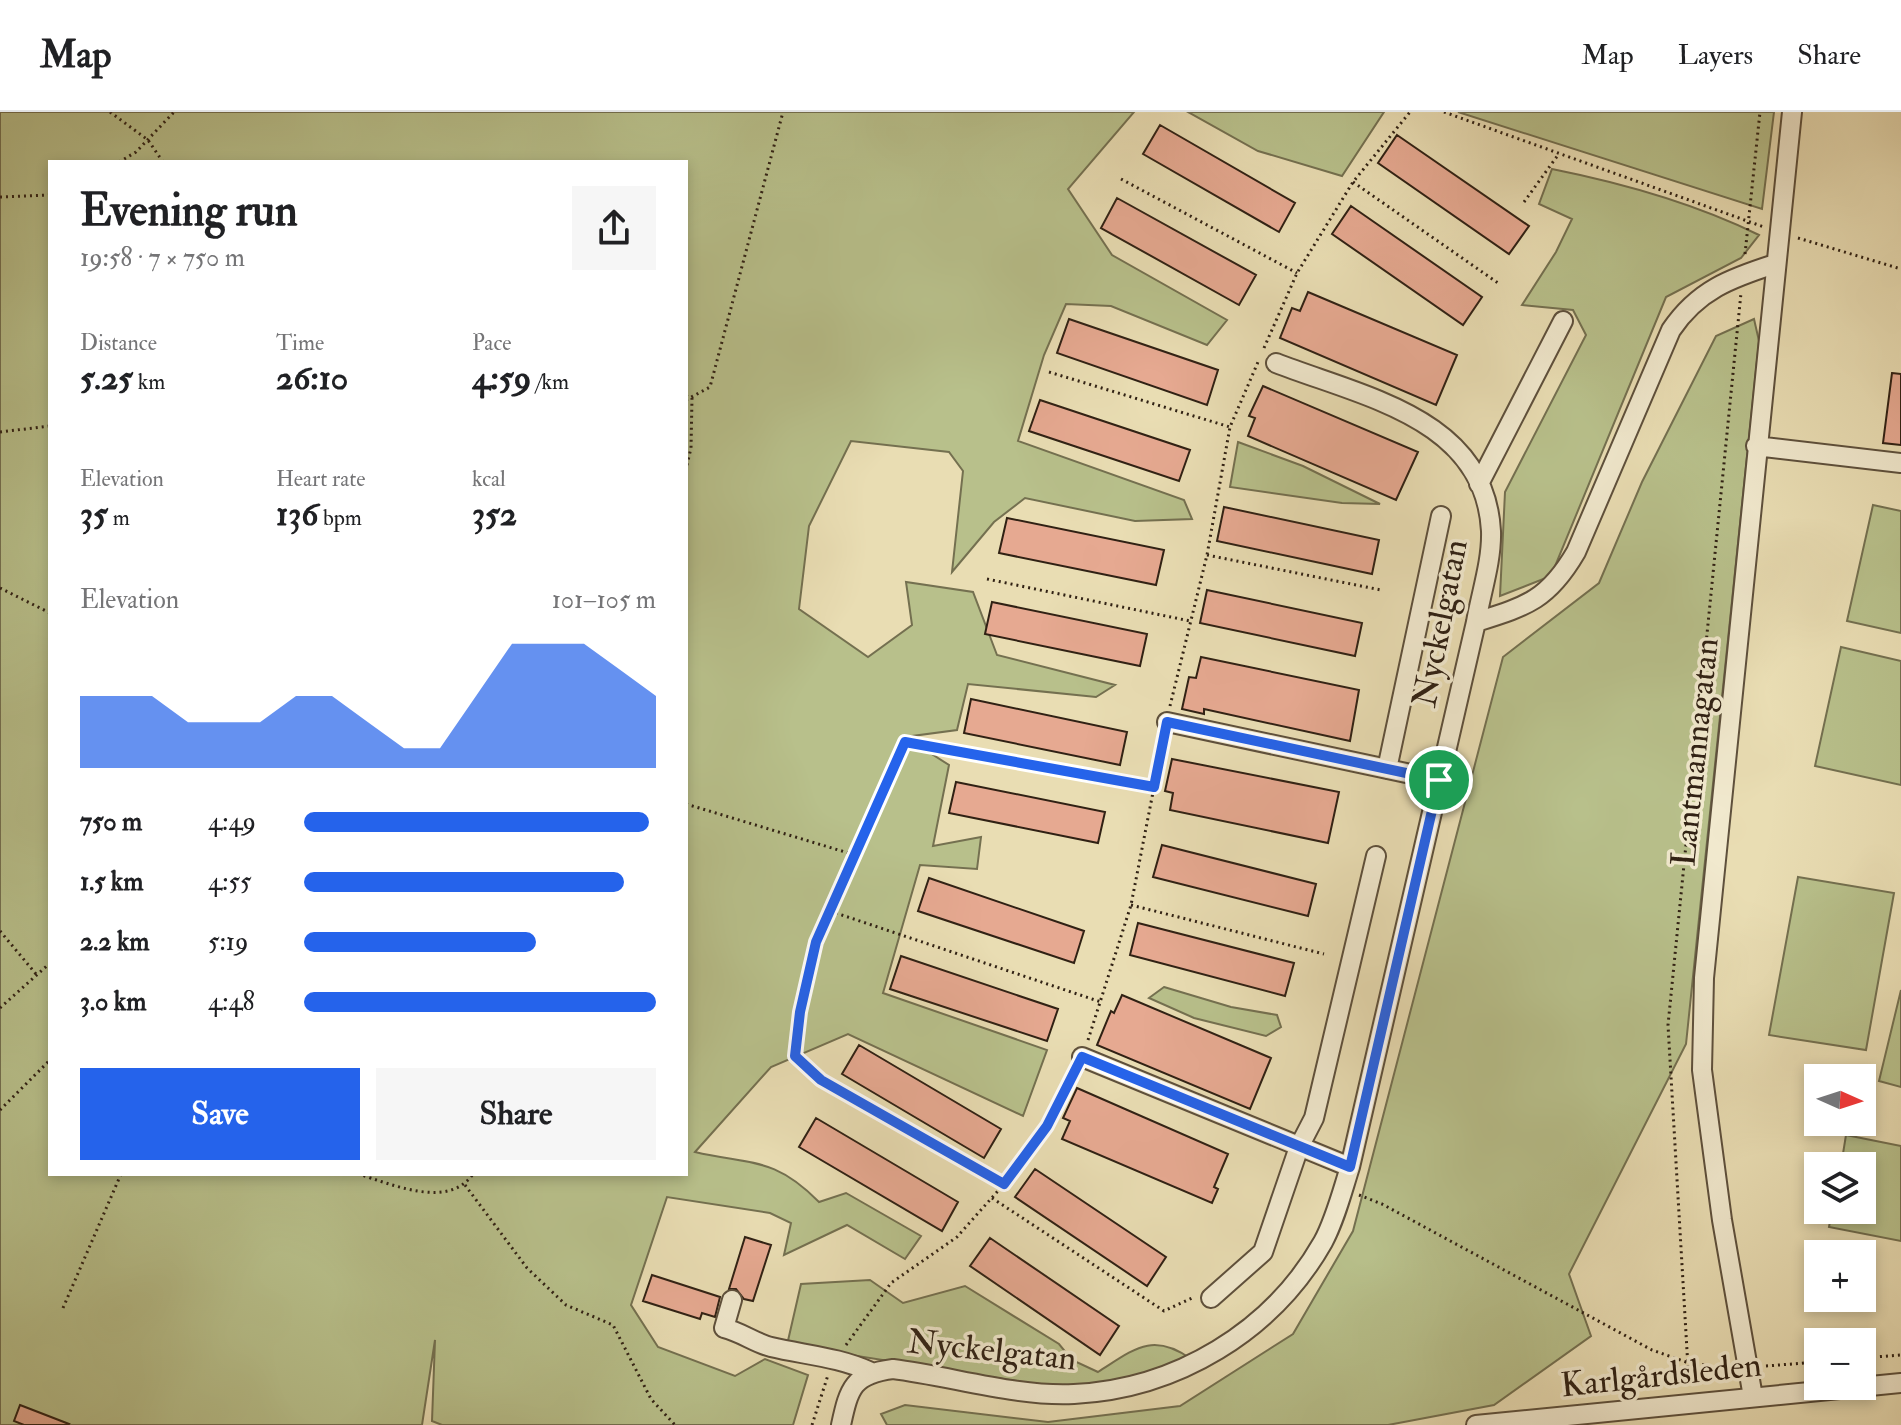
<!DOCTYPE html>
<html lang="en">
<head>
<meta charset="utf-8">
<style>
  body { margin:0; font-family:"IM FELL Double Pica",serif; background:#f6f6f6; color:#202124; height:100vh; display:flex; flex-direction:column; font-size:30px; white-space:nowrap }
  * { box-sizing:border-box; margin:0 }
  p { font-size:26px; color:#757577 }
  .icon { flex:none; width:44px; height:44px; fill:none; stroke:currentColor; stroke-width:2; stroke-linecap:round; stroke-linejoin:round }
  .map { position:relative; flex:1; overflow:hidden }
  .details { position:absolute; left:48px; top:48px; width:640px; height:1016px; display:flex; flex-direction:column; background:#fff; border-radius:0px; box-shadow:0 4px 12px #0003 }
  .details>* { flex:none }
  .needle { width:52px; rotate:93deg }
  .fabs { position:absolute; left:1804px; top:952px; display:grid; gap:16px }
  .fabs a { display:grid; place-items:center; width:72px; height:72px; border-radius:0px; background:#fff; box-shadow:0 4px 12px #0003; font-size:40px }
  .pin { position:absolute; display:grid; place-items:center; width:68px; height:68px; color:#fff; margin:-34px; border:4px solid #fff; border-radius:50%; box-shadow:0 2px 8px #0007 }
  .round { display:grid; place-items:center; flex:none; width:84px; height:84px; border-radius:0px; background:#f6f6f6 }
  .headline { display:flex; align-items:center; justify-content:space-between; height:136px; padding:0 32px }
  h1 { font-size:44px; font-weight:800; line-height:60px }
  .stats { display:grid; grid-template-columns:repeat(3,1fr); gap:12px; height:136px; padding:8px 32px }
  .stats div { display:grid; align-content:center }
  .stats b { font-size:34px; font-weight:800 }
  .stats small { font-size:22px; font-weight:400 }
  .stats p { font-size:22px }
  .chart { height:224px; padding:16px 32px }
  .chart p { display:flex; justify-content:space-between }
  .chart svg { width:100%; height:144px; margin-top:8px; fill:#2563eb; opacity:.7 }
  .primary-button { display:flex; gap:16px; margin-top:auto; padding:16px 32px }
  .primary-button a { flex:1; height:92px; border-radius:0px; background:#2563eb; color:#fff; font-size:32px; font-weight:800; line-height:92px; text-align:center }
  .primary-button a+a { background:#f6f6f6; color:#202124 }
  ul { padding:0 32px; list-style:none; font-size:26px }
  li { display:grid; grid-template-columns:128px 96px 1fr; align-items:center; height:60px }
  li i { height:20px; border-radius:10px; background:#2563eb }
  header { display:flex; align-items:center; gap:48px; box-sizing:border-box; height:112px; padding:0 40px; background:#fff; border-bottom:2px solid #e0e0e0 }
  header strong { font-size:38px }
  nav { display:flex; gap:44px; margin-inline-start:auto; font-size:28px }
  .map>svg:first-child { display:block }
</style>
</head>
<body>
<header>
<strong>Map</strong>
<nav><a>Map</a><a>Layers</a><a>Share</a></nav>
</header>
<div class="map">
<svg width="1901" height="1313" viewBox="0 0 1901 1313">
  <rect width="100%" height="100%" fill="#e9ddb3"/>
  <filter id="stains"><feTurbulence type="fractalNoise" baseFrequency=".0025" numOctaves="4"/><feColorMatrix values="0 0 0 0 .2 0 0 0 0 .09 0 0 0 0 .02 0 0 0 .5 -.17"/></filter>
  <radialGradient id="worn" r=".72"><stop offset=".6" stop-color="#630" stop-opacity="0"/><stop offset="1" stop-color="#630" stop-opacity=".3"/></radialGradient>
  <!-- green -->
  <path fill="#b8c08b" stroke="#747050" stroke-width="2" fill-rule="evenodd" d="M 0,0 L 1134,0 L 1068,77 L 1112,143 L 1227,208 L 1207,233 L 1111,194 L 1066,192 L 1044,243 L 1018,329 L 1184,388 L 1192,407 L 1135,409 L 1025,386 L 994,410 L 952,460 L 963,359 L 949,340 L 851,329 L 809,414 L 799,497 L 868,545 L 912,513 L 906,470 L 973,480 L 997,543 L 1115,573 L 1096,585 L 968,572 L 957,618 L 905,625 L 949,653 L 933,734 L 981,725 L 977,757 L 920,753 L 883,881 L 1047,938 L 1023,1004 L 848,922 L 771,955 L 695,1040 C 750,1053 774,1044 819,1090 L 846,1081 L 921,1124 L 905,1147 L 847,1113 L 784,1143 L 791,1111 L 770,1101 L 667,1085 L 631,1193 L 658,1235 L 735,1264 L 765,1247 L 808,1263 L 793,1313 L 442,1313 L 432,1309 L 435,1228 L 422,1313 L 0,1313 ZM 50,50 L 686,50 L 686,1062 L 50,1062 Z
    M 1188,0 L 1384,0 L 1342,64 L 1258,39 Z
    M 1458,0 L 1774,0 L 1762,97 Z
    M 1552,57 C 1622,71 1694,91 1759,123 L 1741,146 L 1666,185 L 1551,464 L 1500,484 L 1505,380 L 1586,223 L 1573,198 L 1522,193 L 1556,140 L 1572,107 L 1539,92 Z
    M 1754,207 L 1759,229 L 1686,932 L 1569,1162 L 1591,1224 L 1494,1293 L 1388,1313 L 887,1313 L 881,1302 L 905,1293 L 1048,1310 L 1180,1294 L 1293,1222 L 1353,1119 L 1503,545 L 1599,471 L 1642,370 L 1716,224 Z
    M 1238,330 L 1303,354 L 1380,392 L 1342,391 L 1230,375 Z
    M 1873,393 L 1901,399 L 1901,521 L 1847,509 Z
    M 1841,535 L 1901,549 L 1901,673 L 1815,654 Z
    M 1798,765 L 1894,781 L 1866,938 L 1769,923 Z
    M 1164,875 L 1231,895 L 1277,903 L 1281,915 L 1266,924 L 1194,906 L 1149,886 Z
    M 1901,878 L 1901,975 L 1879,969 Z
    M 1846,1023 L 1901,1034 L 1901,1129 L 1829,1115 L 1832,1098 L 1862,1098 L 1862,1054 L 1841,1054 Z
    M 870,1168 L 903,1191 L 965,1174 L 1059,1232 L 1072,1248 L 1098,1260 C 1133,1238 1152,1219 1191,1247 L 1147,1265 L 1074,1278 L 787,1233 L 801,1172 Z"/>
  <!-- building -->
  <path fill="#e6a991" stroke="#302114" stroke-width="2" d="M 1160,13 L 1295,91 L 1279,120 L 1143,42 Z
    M 1397,23 L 1529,114 L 1509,142 L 1378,51 Z
    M 1117,86 L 1256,163 L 1239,193 L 1101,116 Z
    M 1351,94 L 1482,185 L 1463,213 L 1332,122 Z
    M 1308,180 L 1457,243 L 1436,293 L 1280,226 L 1292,196 L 1300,199 Z
    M 1069,207 L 1218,258 L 1207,293 L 1057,241 Z
    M 1892,261 L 1901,262 L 1901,333 L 1883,331 Z
    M 1263,274 L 1418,340 L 1396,388 L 1248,324 L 1255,306 L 1249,304 Z
    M 1040,288 L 1190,338 L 1179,369 L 1029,319 Z
    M 1224,395 L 1379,428 L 1372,462 L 1217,429 Z
    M 1007,406 L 1164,438 L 1156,473 L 999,441 Z
    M 1207,478 L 1362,511 L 1355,544 L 1200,511 Z
    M 992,490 L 1147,522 L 1140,554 L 985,522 Z
    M 1201,545 L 1359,578 L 1350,629 L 1204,597 L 1204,602 L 1182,597 L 1189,565 L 1196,566 Z
    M 971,587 L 1127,620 L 1120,653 L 964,621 Z
    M 1172,647 L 1339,680 L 1328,731 L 1170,698 L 1173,681 L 1165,679 Z
    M 956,670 L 1105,700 L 1098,731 L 949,701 Z
    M 1162,733 L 1316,772 L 1308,804 L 1153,765 Z
    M 929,766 L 1084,819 L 1074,851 L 918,799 Z
    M 1138,811 L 1294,851 L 1285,884 L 1130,843 Z
    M 901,844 L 1058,897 L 1047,929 L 890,877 Z
    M 1122,883 L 1271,946 L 1250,997 L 1097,933 L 1111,899 L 1114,901 Z
    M 859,933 L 1001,1017 L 984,1046 L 842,962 Z
    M 1077,976 L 1228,1042 L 1214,1075 L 1218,1077 L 1212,1091 L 1062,1027 L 1070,1009 L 1063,1006 Z
    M 816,1006 L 958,1090 L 942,1119 L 799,1035 Z
    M 1035,1057 L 1166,1145 L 1147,1174 L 1015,1085 Z
    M 745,1125 L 771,1133 L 753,1189 L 744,1187 L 736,1177 L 729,1177 Z
    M 990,1126 L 1119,1214 L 1100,1243 L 970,1154 Z
    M 652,1163 L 720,1185 L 715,1205 L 702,1201 L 700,1207 L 643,1189 Z
    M 20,1293 L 69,1312 L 68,1313 L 24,1313 L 14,1309 Z"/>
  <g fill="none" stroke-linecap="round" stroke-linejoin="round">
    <defs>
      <path id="minor" d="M 1756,334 L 1901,351
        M 1479,372 L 1563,209
        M 1476,510 C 1527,494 1548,488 1576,440 L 1671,218 C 1698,178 1731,166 1775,152
        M 1167,610 L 1439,668
        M 1387,657 L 1441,404
        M 1082,945 L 1350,1055
        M 1211,1186 L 1263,1140 L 1299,1035 L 1314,1006 L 1376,744
        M 732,1188 L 724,1216 C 741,1220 755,1231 771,1235 C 805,1243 839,1245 871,1260
        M 1753,1285 L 1722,1108 L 1702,958 L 1704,866 L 1792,0
        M 841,1313 C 849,1276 853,1262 893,1257 C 950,1264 1017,1285 1074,1282 C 1176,1277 1272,1220 1323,1130 C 1335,1108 1342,1080 1350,1055 L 1476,510 C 1481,481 1492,449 1491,419 C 1485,306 1363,285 1276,251
        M 1476,1313 L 1901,1271"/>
    </defs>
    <!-- minor casing -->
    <use href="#minor" stroke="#5e503c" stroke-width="22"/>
    <!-- path -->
    <path stroke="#302114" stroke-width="3" stroke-dasharray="2 4" stroke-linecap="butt" d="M 110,0 L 148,28 L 163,50
      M 1444,0 L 1764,115
      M 119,50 L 136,40 L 174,0
      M 1121,67 L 1297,161
      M 1353,70 L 1498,171
      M 0,85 L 50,83
      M 1524,90 L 1558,43
      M 1798,126 L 1901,157
      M 1745,142 L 1760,0
      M 1264,236 L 1297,161 L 1353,70 L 1410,0
      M 1049,260 L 1230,315
      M 686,284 L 692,286 L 691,336 L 686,357
      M 686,288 L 710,275 L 783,0
      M 0,320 L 50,314
      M 1207,443 L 1381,478
      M 987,467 L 1190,509
      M 0,476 L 50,501
      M 1170,594 L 1207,443 L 1230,315 L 1258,250
      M 686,692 L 855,743
      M 1131,793 L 1324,842
      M 830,799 L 1101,890
      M 0,819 L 36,862
      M 0,896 L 50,851
      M 1088,928 L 1131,793 L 1163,629
      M 0,998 L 50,948
      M 358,1062 C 392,1072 448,1098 473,1062
      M 1003,1071 L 821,968 L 795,944 L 800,900 L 816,830 L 905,630 L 1154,675
      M 465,1073 L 527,1156 L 566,1193 L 613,1213 L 651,1287 L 675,1313
      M 1359,1083 L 1382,1092 L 1652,1238 L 1686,1250 L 1730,1257
      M 992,1086 L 1164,1199 L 1192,1186
      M 63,1196 L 121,1062
      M 846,1233 L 891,1171 L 957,1125 L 1004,1072 L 1047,1014 L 1075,960
      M 1862,1246 L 1901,1243
      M 1766,1254 L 1818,1250
      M 1689,1273 L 1668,913 L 1741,181
      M 812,1313 L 828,1263"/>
    <!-- minor -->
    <use href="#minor" stroke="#f1e9ce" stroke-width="18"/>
  </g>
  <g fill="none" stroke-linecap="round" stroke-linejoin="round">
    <defs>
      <path id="route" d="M 1167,610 L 1439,668 L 1350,1055 L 1082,945 L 1047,1014 L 1004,1072 L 821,968 L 795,944 L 800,900 L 816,830 L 905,630 L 1154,675 Z"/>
    </defs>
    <!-- route casing -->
    <use href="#route" stroke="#fff" stroke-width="16"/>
    <!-- route -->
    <use href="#route" stroke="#2563eb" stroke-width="10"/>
  </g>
  <g text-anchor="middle" stroke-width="7" stroke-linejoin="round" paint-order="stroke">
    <!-- street labels -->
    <g font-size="34" fill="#302114" stroke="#f1e9ce">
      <text transform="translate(1439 511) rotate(-79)" y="12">Nyckelgatan</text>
      <text transform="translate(1694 640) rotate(-84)" y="12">Lantmannagatan</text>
      <text transform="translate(992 1237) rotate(6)" y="12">Nyckelgatan</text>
      <text transform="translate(1661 1262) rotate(-6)" y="12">Karlgårdsleden</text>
    </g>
  </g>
  <rect width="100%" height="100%" filter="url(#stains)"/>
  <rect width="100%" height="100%" fill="url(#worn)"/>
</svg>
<div class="fabs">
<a><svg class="needle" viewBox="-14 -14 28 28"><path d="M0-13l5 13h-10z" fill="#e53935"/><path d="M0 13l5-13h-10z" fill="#757577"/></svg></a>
<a><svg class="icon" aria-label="layers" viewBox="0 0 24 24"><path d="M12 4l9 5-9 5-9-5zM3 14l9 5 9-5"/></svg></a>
<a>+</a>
<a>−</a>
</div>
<div class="pin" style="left:1439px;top:668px;background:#1e9e55"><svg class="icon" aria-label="arrive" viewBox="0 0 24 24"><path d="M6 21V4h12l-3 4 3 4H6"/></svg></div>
<section class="details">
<div class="headline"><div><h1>Evening run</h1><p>19:58 · 7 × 750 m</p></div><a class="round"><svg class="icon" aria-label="share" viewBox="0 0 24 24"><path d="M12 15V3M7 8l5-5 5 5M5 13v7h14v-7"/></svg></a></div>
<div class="stats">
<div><p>Distance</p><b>5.25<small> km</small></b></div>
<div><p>Time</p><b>26:10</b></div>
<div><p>Pace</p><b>4:59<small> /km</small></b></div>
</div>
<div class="stats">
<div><p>Elevation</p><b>35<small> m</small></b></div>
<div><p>Heart rate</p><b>136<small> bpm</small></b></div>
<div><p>kcal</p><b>352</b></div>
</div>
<div class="chart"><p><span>Elevation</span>101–105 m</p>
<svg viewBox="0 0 160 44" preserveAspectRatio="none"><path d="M0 44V22L10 22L20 22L30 30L40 30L50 30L60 22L70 22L80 30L90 38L100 38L110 22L120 6L130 6L140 6L150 14L160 22V44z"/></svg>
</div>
<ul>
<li><b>750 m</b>4:49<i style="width:98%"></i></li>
<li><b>1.5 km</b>4:55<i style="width:91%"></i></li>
<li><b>2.2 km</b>5:19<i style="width:66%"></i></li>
<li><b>3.0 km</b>4:48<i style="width:100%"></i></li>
</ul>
<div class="primary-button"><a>Save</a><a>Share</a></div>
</section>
</div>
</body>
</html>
